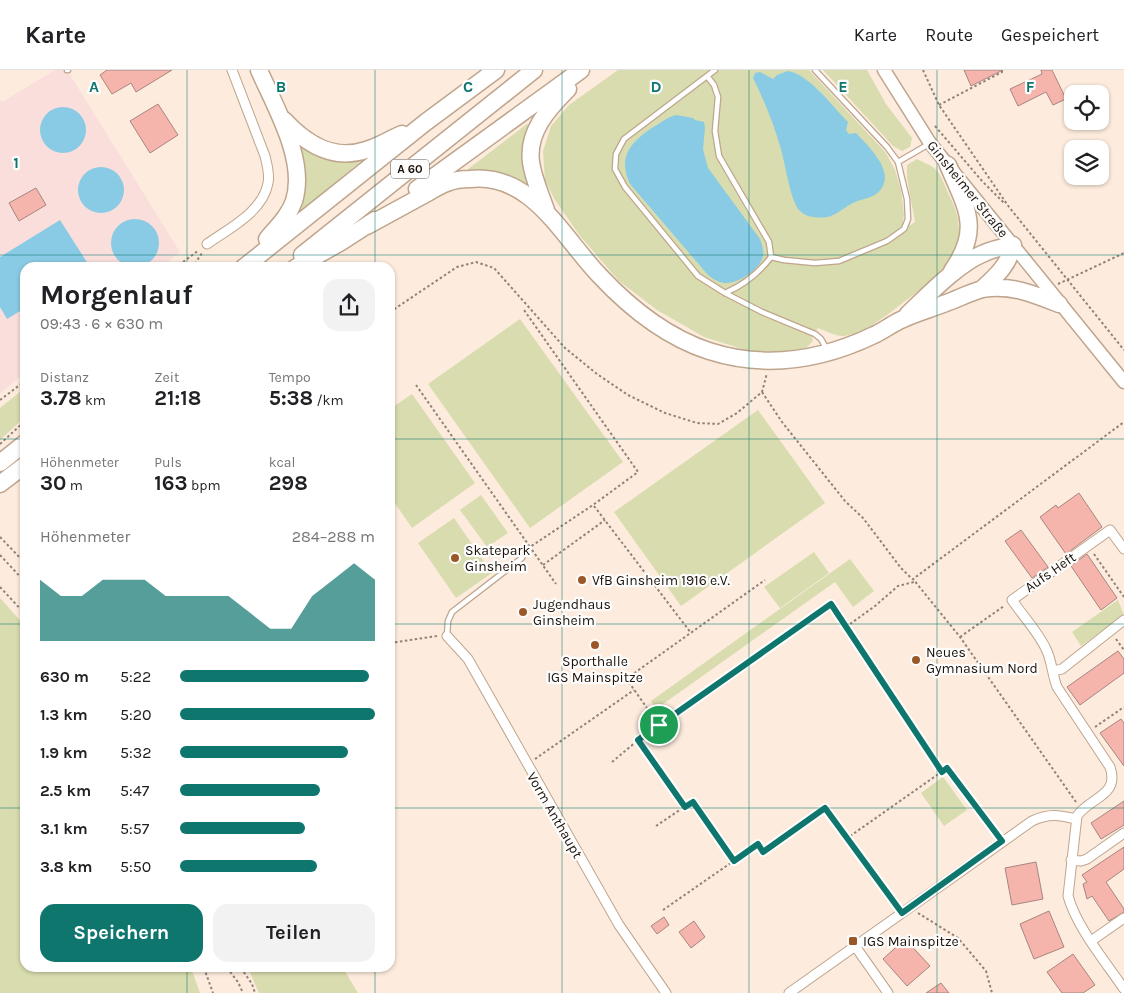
<!DOCTYPE html>
<html lang="de">
<head>
<meta charset="utf-8">
<style>
  body { margin:0; font-family:Karla,sans-serif; background:#f2f2f2; color:#202124; height:100vh; display:flex; flex-direction:column; font-size:19px; white-space:nowrap }
  * { box-sizing:border-box; margin:0 }
  p { font-size:16px; color:#757577 }
  .icon { flex:none; width:28px; height:28px; fill:none; stroke:currentColor; stroke-width:2; stroke-linecap:round; stroke-linejoin:round }
  .map { position:relative; flex:1; overflow:hidden }
  .details { position:absolute; left:20px; top:192px; width:375px; height:710px; display:flex; flex-direction:column; background:#fff; border-radius:15px; box-shadow:0 1px 4px #0004 }
  .details>* { flex:none }
  .controls { position:absolute; left:1064px; top:15px; display:grid; gap:10px }
  .controls a { display:grid; place-items:center; width:45px; height:45px; border-radius:10px; background:#fff; box-shadow:0 1px 4px #0004; font-size:25px }
  .pin { position:absolute; display:grid; place-items:center; width:42px; height:42px; color:#fff; margin:-21px; border:2px solid #fff; border-radius:50%; box-shadow:0 1px 5px #0007 }
  .round { display:grid; place-items:center; flex:none; width:52px; height:52px; border-radius:15px; background:#f2f2f2 }
  .summary { display:flex; align-items:center; justify-content:space-between; height:85px; padding:0 20px }
  h1 { font-size:28px; font-weight:700; line-height:38px }
  .metrics { display:grid; grid-template-columns:repeat(3,1fr); gap:8px; height:85px; padding:5px 20px }
  .metrics div { display:grid; align-content:center }
  .metrics b { font-size:21px; font-weight:700 }
  .metrics small { font-size:14px; font-weight:400 }
  .metrics p { font-size:14px }
  .chart { height:140px; padding:10px 20px }
  .chart p { display:flex; justify-content:space-between }
  .chart svg { width:100%; height:90px; margin-top:5px; fill:#0f766e; opacity:.7 }
  .action { display:flex; gap:10px; margin-top:auto; padding:10px 20px }
  .action a { flex:1; height:58px; border-radius:15px; background:#0f766e; color:#fff; font-size:20px; font-weight:700; line-height:58px; text-align:center }
  .action a+a { background:#f2f2f2; color:#202124 }
  ul { padding:0 20px; list-style:none; font-size:16px }
  li { display:grid; grid-template-columns:80px 60px 1fr; align-items:center; height:38px }
  li i { height:12px; border-radius:6px; background:#0f766e }
  header { display:flex; align-items:center; gap:30px; box-sizing:border-box; height:70px; padding:0 25px; background:#fff; border-bottom:1px solid #e0e0e0 }
  header strong { font-size:24px }
  nav { display:flex; gap:28px; margin-inline-start:auto; font-size:18px }
  .map>svg:first-child { display:block }
</style>
</head>
<body>
<header>
<strong>Karte</strong>
<nav><a>Karte</a><a>Route</a><a>Gespeichert</a></nav>
</header>
<div class="map">
<svg width="1124" height="923" viewBox="0 0 1124 923">
  <rect width="100%" height="100%" fill="#fdecdd"/>
  <!-- industrial -->
  <path fill="#f9dedb" d="M 55,0 L 67,0 L 180,182 L 161,197 L 25,198 L 25,303 L 0,323 L 0,30 L 2,32 Z"/>
  <!-- green -->
  <path fill="#d8dcae" d="M 618,0 L 809,0 L 886,83 L 895,100 L 901,120 L 904,144 L 903,152 L 909,156 L 915,152 L 907,108 L 907,95 L 917,89 C 922,92 929,94 934,98 C 941,103 946,119 950,127 C 977,180 938,206 900,235 C 884,247 864,264 843,266 C 836,266 825,261 818,258 L 812,267 L 813,271 L 806,278 L 784,282 L 755,283 L 704,267 L 657,240 L 619,211 L 580,166 L 555,130 L 545,110 L 543,81 L 551,56 L 569,35 Z
    M 823,0 L 867,0 L 886,34 L 912,68 L 910,77 L 902,81 L 893,76 Z
    M 527,54 L 530,58 L 536,127 L 514,108 L 491,102 L 469,102 L 468,99 Z
    M 289,63 L 366,87 L 297,144 Z
    M 520,249 L 623,392 L 530,458 L 428,314 Z
    M 25,318 L 25,347 L 0,370 L 0,338 Z
    M 412,324 L 475,413 L 412,458 L 390,426 L 390,339 Z
    M 758,340 L 825,433 L 681,536 L 614,442 Z
    M 481,425 L 508,463 L 487,477 L 460,440 Z
    M 454,448 L 492,503 L 456,528 L 418,473 Z
    M 814,482 L 829,503 L 780,538 L 764,517 Z
    M 850,489 L 874,521 L 853,537 L 835,512 L 656,639 L 651,631 Z
    M 0,528 L 25,556 L 25,898 L 191,898 L 200,923 L 0,923 Z
    M 1118,530 L 1124,545 L 1081,576 L 1072,562 Z
    M 943,707 L 967,740 L 944,756 L 921,723 Z
    M 248,898 L 343,898 L 358,923 L 259,923 Z"/>
  <!-- water -->
  <path fill="#89cbe4" d="M 788,1 C 809,4 833,37 848,52 L 846,60 L 849,64 L 856,63 C 869,77 900,105 876,124 C 871,128 862,129 855,132 C 838,140 835,150 814,147 C 809,147 803,144 800,141 C 790,132 785,90 780,76 C 773,52 764,30 753,8 L 755,3 L 760,2 L 773,9 L 777,5 Z
    M40 60a23 23 0 1 1 46 0a23 23 0 1 1-46 0Z
    M 676,45 L 693,48 L 695,50 L 704,52 L 705,58 L 703,79 L 708,98 L 760,169 C 762,175 765,183 762,189 C 757,201 739,213 726,213 C 719,213 713,209 708,205 L 630,114 C 617,87 631,71 655,56 C 662,52 668,47 676,45 Z
    M78 120a23 23 0 1 1 46 0a23 23 0 1 1-46 0Z
    M111 173a24 24 0 1 1 48 0a24 24 0 1 1-48 0Z
    M 60,150 L 90,197 L 25,198 L 25,238 L 7,249 L 0,237 L 0,187 Z"/>
  <!-- building -->
  <path fill="#f5b5ac" stroke="#a8857f" d="M 107,0 L 172,0 L 136,22 L 131,13 L 112,24 L 100,5 Z
    M 964,0 L 1003,0 L 971,16 Z
    M 1041,0 L 1052,0 L 1066,29 L 1053,35 L 1046,22 L 1018,36 L 1010,19 L 1042,4 Z
    M 158,34 L 178,65 L 150,83 L 130,51 Z
    M 36,118 L 46,135 L 19,151 L 9,133 Z
    M 1079,423 L 1102,457 L 1066,484 L 1040,447 L 1056,435 L 1058,438 Z
    M 1021,460 L 1048,497 L 1032,508 L 1005,471 Z
    M 1087,484 L 1117,528 L 1101,540 L 1071,496 Z
    M 1118,581 L 1124,589 L 1124,603 L 1080,635 L 1067,617 Z
    M 1121,649 L 1124,653 L 1124,696 L 1100,663 Z
    M 1124,731 L 1124,755 L 1101,769 L 1091,753 Z
    M 1124,777 L 1124,799 L 1106,812 L 1124,839 L 1124,842 L 1109,851 L 1092,826 L 1087,829 L 1083,814 L 1087,812 L 1082,805 Z
    M 1036,792 L 1043,829 L 1012,835 L 1005,798 Z
    M 1049,841 L 1064,877 L 1034,889 L 1020,854 Z
    M 664,847 L 669,855 L 657,864 L 651,856 Z
    M 694,851 L 705,867 L 691,878 L 679,862 Z
    M 905,869 L 930,896 L 907,916 L 883,889 Z
    M 1073,884 L 1095,915 L 1083,923 L 1062,923 L 1047,902 Z
    M 941,913 L 949,923 L 926,923 Z"/>
  <g fill="none" stroke-linecap="round" stroke-linejoin="round">
    <defs>
      <path id="service" d="M 67,0 L 68,0
        M 715,0 L 624,69 L 616,84 L 615,99 L 625,117 L 698,206 L 725,223 L 762,242 L 815,264 L 821,269 L 826,278
        M 707,6 L 714,15 L 718,27 L 715,61 L 719,86 L 769,172 L 771,187 C 758,204 744,215 725,223
        M 898,92 L 929,74
        M 771,187 L 784,190 L 815,193 L 839,191 L 887,171 L 904,159 L 908,149 L 907,129 L 898,92 L 887,77 L 815,0
        M 447,566 L 448,551 L 452,542 L 522,488"/>
      <path id="minor" d="M 207,174 C 228,159 263,142 268,113 C 270,104 267,95 265,86 L 232,0
        M 1124,479 L 1110,460 L 1012,530 C 1023,546 1038,562 1046,579 C 1052,591 1052,604 1057,617 L 1110,697 C 1120,726 1090,727 1077,746 L 1068,826 C 1077,858 1105,891 1124,919
        M 447,566 L 468,589 L 619,855 L 666,923
        M 1053,601 L 1062,599 L 1124,550
        M 1071,790 L 1081,791 L 1087,789 L 1124,763
        M 1091,871 L 1124,848
        M 855,876 L 888,923
        M 789,923 L 1032,751 C 1049,743 1059,745 1076,749"/>
      <path id="secondary" d="M 884,0 L 930,73 L 1124,312"/>
      <path id="motorway" d="M 259,0 C 275,37 307,90 294,131 C 289,146 277,157 267,169
        M 284,50 C 306,74 333,91 366,80 C 378,77 390,69 402,64
        M 948,95 C 966,138 982,158 952,201
        M 417,119 L 581,0
        M 546,140 C 541,125 533,108 531,92 C 527,62 548,39 568,19
        M 367,156 C 385,146 404,136 422,126 C 430,122 438,116 447,113 C 454,110 463,109 470,109 C 532,102 563,168 600,206 C 630,238 666,267 709,281 C 765,299 822,290 874,265 C 883,261 892,254 901,250 C 915,243 931,239 946,233 C 958,229 970,222 983,219 C 1010,214 1034,224 1059,234
        M 302,185 L 534,0
        M 243,198 L 426,52 L 496,0
        M 295,198 L 341,172 L 375,150
        M 908,244 C 928,225 958,194 982,184 C 992,179 1002,177 1013,175 C 1009,195 996,206 982,219
        M 0,393 L 25,373
        M 0,414 L 25,395"/>
    </defs>
    <!-- service casing -->
    <use href="#service" stroke="#bfa58d" stroke-width="7"/>
    <!-- minor casing -->
    <use href="#minor" stroke="#bfa58d" stroke-width="11"/>
    <!-- secondary casing -->
    <use href="#secondary" stroke="#bfa58d" stroke-width="15"/>
    <!-- motorway casing -->
    <use href="#motorway" stroke="#bfa58d" stroke-width="19"/>
    <!-- path -->
    <path stroke="#908276" stroke-width="2" stroke-dasharray="2.5 2.5" stroke-linecap="butt" d="M 923,0 L 939,35 L 1009,137 L 1124,280
      M 939,35 L 1002,2 L 1002,0
      M 935,56 L 982,111 L 1005,134
      M 175,198 L 199,180
      M 192,198 L 202,183
      M 1058,214 L 1124,183
      M 390,242 L 457,197 L 476,192 L 494,198 L 565,278 L 597,304 L 628,325 L 665,343 L 697,353 L 718,354 L 737,343 L 762,322 L 767,303
      M 416,315 L 530,477 L 593,435 L 638,402 L 524,240
      M 762,322 L 782,352 L 845,431 L 863,448 L 901,498 L 912,509
      M 0,330 L 25,311
      M 0,374 L 25,351
      M 594,436 L 691,563
      M 0,467 L 25,493
      M 526,482 L 530,477 L 556,514
      M 1094,484 L 1124,527
      M 0,485 L 25,512
      M 543,495 L 605,450
      M 0,517 L 25,544
      M 846,557 L 875,536 L 898,516 L 914,512
      M 960,567 L 1004,536
      M 1116,569 L 1124,580
      M 390,573 L 437,566
      M 623,604 L 659,655
      M 626,609 L 765,510
      M 1095,657 L 1124,637
      M 535,689 L 634,620
      M 612,692 L 637,671
      M 1076,732 L 960,567 L 913,509 L 1124,352
      M 685,737 L 638,670 L 831,534 L 942,701
      M 656,756 L 693,731 L 734,791
      M 846,769 L 947,698 L 996,763
      M 663,840 L 758,774 L 763,782 L 825,738 L 895,835
      M 918,843 L 958,868 L 986,901 L 992,923
      M 204,898 L 213,923
      M 227,898 L 238,912 L 243,923
      M 241,898 L 252,914 L 255,923"/>
    <!-- service -->
    <use href="#service" stroke="#fff" stroke-width="4.5"/>
    <!-- minor -->
    <use href="#minor" stroke="#fff" stroke-width="9"/>
    <!-- secondary -->
    <use href="#secondary" stroke="#fff" stroke-width="12"/>
    <!-- motorway -->
    <use href="#motorway" stroke="#fff" stroke-width="16"/>
  </g>
  <g fill="none" stroke-linecap="round" stroke-linejoin="round">
    <defs>
      <path id="route" d="M 831,534 L 942,702 L 947,698 L 1002,771 L 902,843 L 825,738 L 763,782 L 758,774 L 734,791 L 693,732 L 685,737 L 638,670 Z"/>
    </defs>
    <!-- route casing -->
    <use href="#route" stroke="#fff" stroke-width="10"/>
    <!-- route -->
    <use href="#route" stroke="#0f766e" stroke-width="6"/>
  </g>
  <!-- grid -->
  <path fill="none" stroke="#0f766e" stroke-width="1" stroke-opacity="0.55" d="M 187,0 L 187,198M 375,0 L 375,198M 562,0 L 562,923M 749,0 L 749,923M 937,0 L 937,923M 0,185 L 1124,185M 0,369 L 25,369M 390,369 L 1124,369M 0,554 L 25,554M 390,554 L 1124,554M 0,738 L 25,738M 390,738 L 1124,738M 187,898 L 187,923M 375,898 L 375,923"/>
  <!-- markers -->
  <g fill="#9a5826" stroke="#fdfdfd" stroke-width="2">
    <circle cx="455" cy="488" r="5"/>
    <circle cx="582" cy="510" r="5"/>
    <circle cx="523" cy="542" r="5"/>
    <circle cx="595" cy="575" r="5"/>
    <circle cx="916" cy="590" r="5"/>
    <rect x="848" y="866" width="10" height="10" rx="2.5"/>
  </g>
  <g text-anchor="middle" stroke-width="4.5" stroke-linejoin="round" paint-order="stroke">
    <!-- shield labels -->
    <rect fill="#fdfdfd" stroke="#605853" stroke-width="1" x="391" y="89.5" width="38" height="19" rx="4"/>
    <g font-size="12" font-weight="bold" fill="#1c120a">
      <text x="410" y="103">A 60</text>
    </g>
    <!-- street labels -->
    <g font-size="14" fill="#1c120a" stroke="#fdfdfd">
      <text transform="translate(968 119) rotate(51)" y="5">Ginsheimer Straße</text>
      <text transform="translate(1050 502) rotate(-35)" y="5">Aufs Heft</text>
      <text transform="translate(555 745) rotate(60)" y="5">Vorm Anthaupt</text>
    </g>
    <!-- poi labels -->
    <g font-size="14" fill="#1c120a" stroke="#fdfdfd" text-anchor="start">
      <text x="465" y="485">Skatepark<tspan x="465" dy="16">Ginsheim</tspan></text>
      <text x="592" y="515">VfB Ginsheim 1916 e.V.</text>
      <text x="533" y="539">Jugendhaus<tspan x="533" dy="16">Ginsheim</tspan></text>
      <text x="926" y="587">Neues<tspan x="926" dy="16">Gymnasium Nord</tspan></text>
      <text x="595" y="596" text-anchor="middle">Sporthalle<tspan x="595" dy="16">IGS Mainspitze</tspan></text>
      <text x="863" y="876">IGS Mainspitze</text>
    </g>
  </g>
  <g font-size="16" text-anchor="middle" font-weight="bold" fill="#0f766e" stroke="#fdfdfd" stroke-width="4.5" stroke-linejoin="round" paint-order="stroke">
    <text x="94" y="22">A</text>
    <text x="281" y="22">B</text>
    <text x="468" y="22">C</text>
    <text x="656" y="22">D</text>
    <text x="843" y="22">E</text>
    <text x="1030" y="22">F</text>
    <text x="16" y="98">1</text>
  </g>
</svg>
<div class="controls">
<a><svg class="icon" aria-label="locate" viewBox="0 0 24 24"><circle cx="12" cy="12" r="6"/><path d="M12 2v4M12 18v4M2 12h4M18 12h4"/></svg></a>
<a><svg class="icon" aria-label="layers" viewBox="0 0 24 24"><path d="M12 4l9 5-9 5-9-5zM3 14l9 5 9-5"/></svg></a>
</div>
<div class="pin" style="left:659px;top:655px;background:#1e9e55"><svg class="icon" aria-label="arrive" viewBox="0 0 24 24"><path d="M6 21V4h12l-3 4 3 4H6"/></svg></div>
<section class="details">
<div class="summary"><div><h1>Morgenlauf</h1><p>09:43 · 6 × 630 m</p></div><a class="round"><svg class="icon" aria-label="share" viewBox="0 0 24 24"><path d="M12 15V3M7 8l5-5 5 5M5 13v7h14v-7"/></svg></a></div>
<div class="metrics">
<div><p>Distanz</p><b>3.78<small> km</small></b></div>
<div><p>Zeit</p><b>21:18</b></div>
<div><p>Tempo</p><b>5:38<small> /km</small></b></div>
</div>
<div class="metrics">
<div><p>Höhenmeter</p><b>30<small> m</small></b></div>
<div><p>Puls</p><b>163<small> bpm</small></b></div>
<div><p>kcal</p><b>298</b></div>
</div>
<div class="chart"><p><span>Höhenmeter</span>284–288 m</p>
<svg viewBox="0 0 160 44" preserveAspectRatio="none"><path d="M0 44V14L10 22L20 22L30 14L40 14L50 14L60 22L70 22L80 22L90 22L100 30L110 38L120 38L130 22L140 14L150 6L160 14V44z"/></svg>
</div>
<ul>
<li><b>630 m</b>5:22<i style="width:97%"></i></li>
<li><b>1.3 km</b>5:20<i style="width:100%"></i></li>
<li><b>1.9 km</b>5:32<i style="width:86%"></i></li>
<li><b>2.5 km</b>5:47<i style="width:72%"></i></li>
<li><b>3.1 km</b>5:57<i style="width:64%"></i></li>
<li><b>3.8 km</b>5:50<i style="width:70%"></i></li>
</ul>
<div class="action"><a>Speichern</a><a>Teilen</a></div>
</section>
</div>
</body>
</html>
